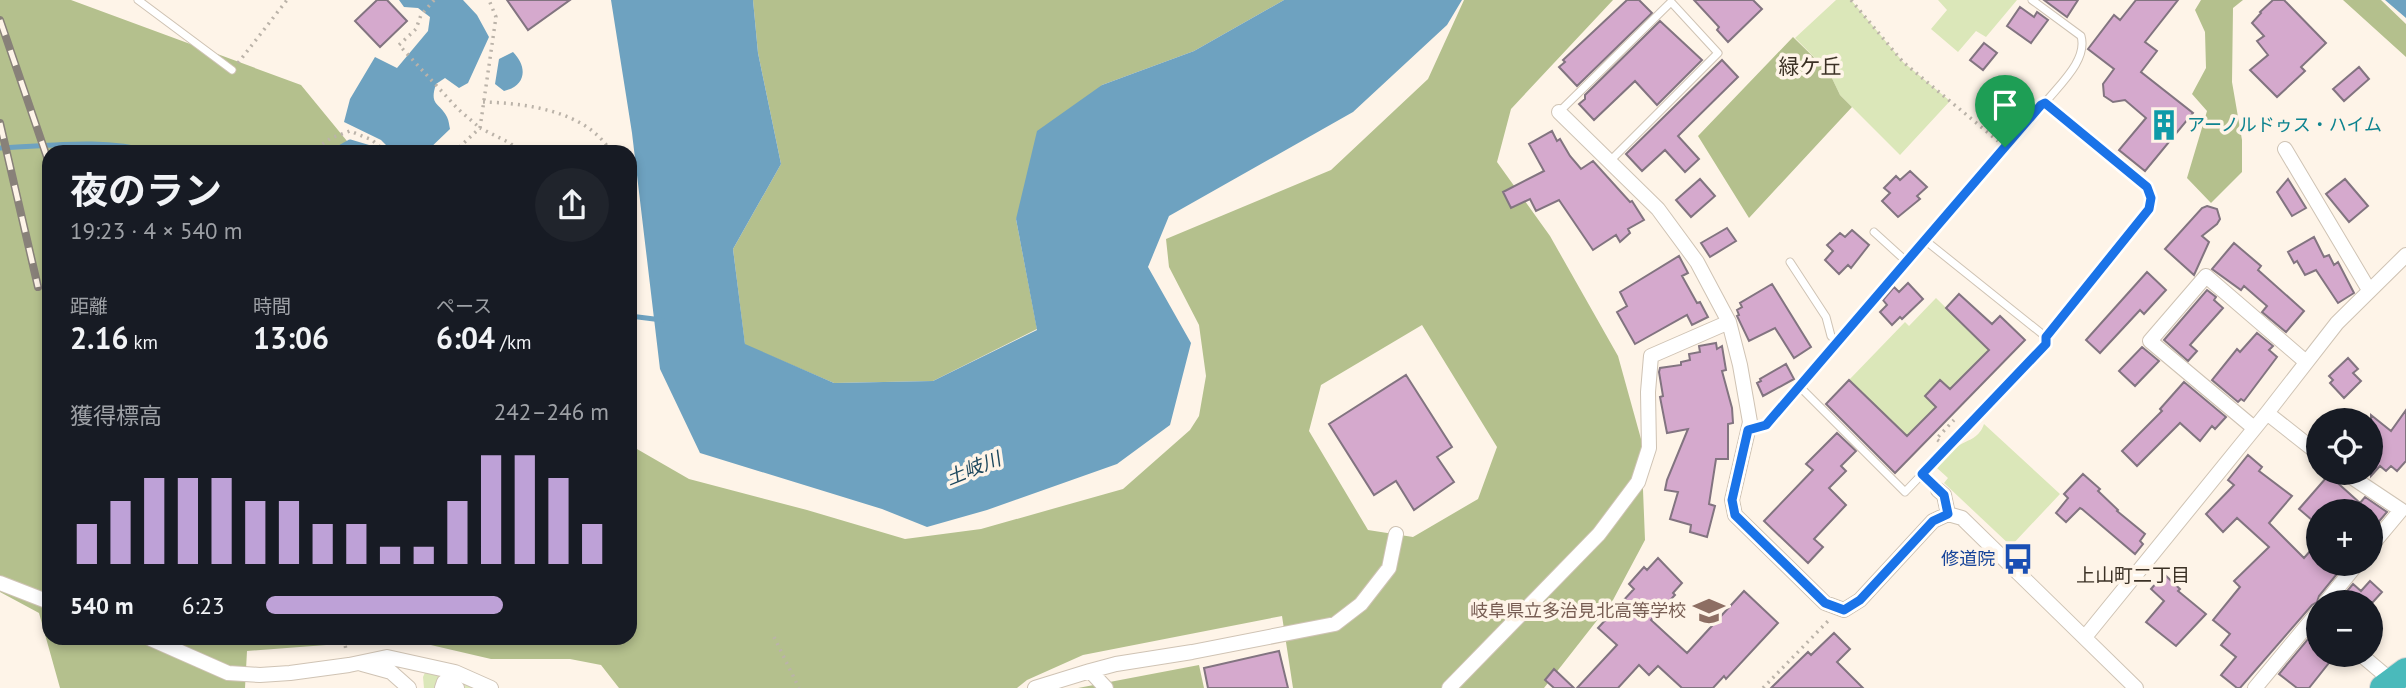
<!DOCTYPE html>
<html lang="ja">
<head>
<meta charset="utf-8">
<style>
  body { margin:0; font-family:"PT Sans","Noto Sans JP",sans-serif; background:#20242c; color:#f1f3f6; height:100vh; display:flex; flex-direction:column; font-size:26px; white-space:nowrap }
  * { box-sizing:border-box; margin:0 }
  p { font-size:23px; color:#9ea1a6 }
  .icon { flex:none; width:38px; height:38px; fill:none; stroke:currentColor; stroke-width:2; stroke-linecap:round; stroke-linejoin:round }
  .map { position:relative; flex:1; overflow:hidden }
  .details { position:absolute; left:42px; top:145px; width:595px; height:500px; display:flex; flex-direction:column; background:#171b24; border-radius:21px; box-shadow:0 4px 10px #0003 }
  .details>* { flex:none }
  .controls { position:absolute; left:2306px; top:408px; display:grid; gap:14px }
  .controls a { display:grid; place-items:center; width:77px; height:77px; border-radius:50%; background:#171b24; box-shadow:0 4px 10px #0003; font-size:35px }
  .pin { position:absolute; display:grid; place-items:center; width:60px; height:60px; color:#fff; margin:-72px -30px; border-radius:50% 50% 50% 0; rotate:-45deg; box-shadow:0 0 7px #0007 }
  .pin .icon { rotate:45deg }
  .round { display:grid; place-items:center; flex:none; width:74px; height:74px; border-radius:37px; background:#20242c }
  .headline { display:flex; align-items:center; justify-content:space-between; height:119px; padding:0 28px }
  h1 { font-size:38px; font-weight:700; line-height:52px }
  .figures { display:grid; grid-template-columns:repeat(3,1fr); gap:10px; height:119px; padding:7px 28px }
  .figures div { display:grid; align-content:center }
  .figures b { font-size:30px; font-weight:700 }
  .figures small { font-size:19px; font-weight:400 }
  .figures p { font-size:19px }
  .chart { height:196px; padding:14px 28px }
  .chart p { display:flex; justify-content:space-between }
  .chart svg { width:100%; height:126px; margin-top:7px; stroke:#bea1d7; stroke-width:6 }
  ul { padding:0 28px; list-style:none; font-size:23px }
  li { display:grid; grid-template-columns:112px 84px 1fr; align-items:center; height:52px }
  li i { height:18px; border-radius:9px; background:#bea1d7 }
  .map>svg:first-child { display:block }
</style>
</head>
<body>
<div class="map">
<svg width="2406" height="688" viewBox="0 0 2406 688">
  <rect width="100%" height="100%" fill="#fef4e8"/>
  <!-- green -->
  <path fill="#dbe7b9" d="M 1836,0 L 1851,0 L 1903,62 L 1950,101 L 1900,155 L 1840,95 L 1829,72 L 1795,38 Z
    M 1938,0 L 2017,0 L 1986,37 L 1976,31 L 1958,52 L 1931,29 L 1947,10 Z
    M 1936,298 L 1989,350 L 1950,389 L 1940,380 L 1925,396 L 1936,407 L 1907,436 L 1849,380 L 1905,322 L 1909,326 Z
    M 1984,424 L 2060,494 L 2011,546 L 1944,483 L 1948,478 L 1937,468 C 1943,461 1950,451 1958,446 C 1970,439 1979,438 1984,424 Z
    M 427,668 L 477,688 L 424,688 L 423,677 Z"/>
  <!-- forest -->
  <path fill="#b4c08d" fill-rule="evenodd" d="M 0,0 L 71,0 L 301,85 L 356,152 L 49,152 L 49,639 L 630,639 L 630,445 L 689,479 L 807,510 L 905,539 L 981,529 L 1123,489 L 1190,430 L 1199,416 L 1206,376 L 1199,325 L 1169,267 L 1166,239 L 1331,170 L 1428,79 L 1464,0 L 1613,0 L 1511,109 L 1497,162 L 1550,236 L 1618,356 L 1641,439 L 1645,540 L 1613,600 L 1544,688 L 1293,688 L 1282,616 L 1083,655 L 1027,680 L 1017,688 L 619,688 L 601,665 L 570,659 L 491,659 L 405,639 L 247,651 L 245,688 L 60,688 L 39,613 L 0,592 ZM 1422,325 L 1497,447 L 1478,499 L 1413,537 L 1368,530 L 1309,431 L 1321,385 Z
    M 753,0 L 1284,0 L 1194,51 L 1102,85 L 1016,219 L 1037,329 L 933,381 L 834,383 L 745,345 L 733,249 L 781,164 L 758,53 Z
    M 2201,0 L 2243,0 L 2233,8 L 2232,82 L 2242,140 L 2242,172 L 2211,203 L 2187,178 L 2207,111 L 2192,94 L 2206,68 L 2205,32 L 2195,10 Z
    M 2343,0 L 2381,0 L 2406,24 L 2406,57 Z
    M 1793,37 L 1829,72 L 1840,95 L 1852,107 L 1749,218 L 1698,136 Z
    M 1199,665 L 1204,688 L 1078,688 Z"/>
  <!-- water -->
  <path fill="#6ea2c0" d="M 399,0 L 463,0 L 477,15 L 489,37 L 468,83 L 459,88 L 445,78 L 436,84 C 429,106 439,102 447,117 C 449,121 449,125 450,129 L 426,152 L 393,152 L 381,140 L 344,122 L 350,99 L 375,57 L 397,68 L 428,31 L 430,17 L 418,8 L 404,7 Z
    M 611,0 L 753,0 L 758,53 L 781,164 L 733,249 L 745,344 L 834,383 L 933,381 L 1037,330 L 1016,219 L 1037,131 L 1102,85 L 1194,51 L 1284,0 L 1462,0 L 1447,25 L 1353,112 L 1169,216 L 1148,267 L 1191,343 L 1170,425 L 1117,464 L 987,510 L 927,527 L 882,509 L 700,453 L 660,369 L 632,133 Z
    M 2385,0 L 2406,0 L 2406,18 Z
    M 513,52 C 528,67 526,86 504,91 L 495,84 L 499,59 Z"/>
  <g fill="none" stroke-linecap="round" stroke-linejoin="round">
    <!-- stream -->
    <path stroke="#6ea2c0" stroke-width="5" d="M 0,148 C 49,146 103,138 151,152
      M 332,152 L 350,142 L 370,148 L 374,152
      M 630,316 L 662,320"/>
  </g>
  <!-- building -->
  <path fill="#d5a9cd" stroke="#827480" stroke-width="2" d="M 377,0 L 387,0 L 407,21 L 380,47 L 355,21 Z
    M 507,0 L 570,0 L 528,30 Z
    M 1627,0 L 1639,0 L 1652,13 L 1577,86 L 1559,67 L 1565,62 L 1563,60 Z
    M 1694,0 L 1753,0 L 1762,9 L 1728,42 L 1717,30 L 1719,27 Z
    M 2044,0 L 2078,0 L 2067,17 Z
    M 2136,0 L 2178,0 L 2145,42 L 2157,51 L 2141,72 L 2193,113 L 2145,171 L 2119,150 L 2146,118 L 2125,100 L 2113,102 L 2104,96 L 2103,84 L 2114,69 L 2088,49 L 2114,15 L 2120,20 Z
    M 2273,0 L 2284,0 L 2326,43 L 2301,67 L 2305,71 L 2277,97 L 2250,70 L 2268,55 L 2257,41 L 2264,36 L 2252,23 L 2261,13 L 2260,12 Z
    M 2020,7 L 2034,17 L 2037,12 L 2048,20 L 2031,43 L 2007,26 Z
    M 1660,21 L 1702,60 L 1657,105 L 1635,81 L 1594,120 L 1579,104 L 1585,99 L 1585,95 Z
    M 1984,43 L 1997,53 L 1983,70 L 1970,60 Z
    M 1722,60 L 1738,77 L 1678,136 L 1699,159 L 1685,172 L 1665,150 L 1642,171 L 1626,154 Z
    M 2359,67 L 2369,79 L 2344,101 L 2333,89 Z
    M 1552,131 L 1557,141 L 1560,139 L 1570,156 L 1581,169 L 1593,161 L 1630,202 L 1632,201 L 1644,220 L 1628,229 L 1630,233 L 1620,242 L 1616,235 L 1593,250 L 1559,200 L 1536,211 L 1530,199 L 1511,208 L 1503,192 L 1544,171 L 1529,144 Z
    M 1910,171 L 1927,187 L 1917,196 L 1920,199 L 1898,217 L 1882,201 L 1890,193 L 1884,188 L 1896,176 L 1900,180 Z
    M 1700,179 L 1715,196 L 1691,217 L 1676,200 Z
    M 2288,179 L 2306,208 L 2292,216 L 2277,192 Z
    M 2345,179 L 2368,206 L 2349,222 L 2326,194 Z
    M 2207,206 L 2217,209 L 2220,219 L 2217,224 L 2202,236 L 2209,242 L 2194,275 L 2165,249 L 2202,208 Z
    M 1727,228 L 1736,241 L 1710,257 L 1701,243 Z
    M 1852,230 L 1869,245 L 1851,268 L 1848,265 L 1839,274 L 1825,260 L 1833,251 L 1827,245 L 1840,233 L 1845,237 Z
    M 2314,237 L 2324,257 L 2329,255 L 2334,265 L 2338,262 L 2354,293 L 2338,303 L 2316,270 L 2305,275 L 2297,261 L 2294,263 L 2288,252 Z
    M 2234,243 L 2261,266 L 2258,270 L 2304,311 L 2286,332 L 2262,312 L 2267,306 L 2244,286 L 2241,290 L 2212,269 Z
    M 1679,256 L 1688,273 L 1682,276 L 1697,303 L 1700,302 L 1708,317 L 1692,325 L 1687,315 L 1635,344 L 1617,312 L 1627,306 L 1620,292 Z
    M 2147,272 L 2166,290 L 2144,314 L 2140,310 L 2100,353 L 2086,340 Z
    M 1908,283 L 1923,299 L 1902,319 L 1900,317 L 1892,325 L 1880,312 L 1887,305 L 1883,300 L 1894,287 L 1899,292 Z
    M 1772,284 L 1811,347 L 1794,358 L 1775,328 L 1749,341 L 1737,316 L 1739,315 L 1737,310 L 1742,307 L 1740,303 Z
    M 2207,290 L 2216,297 L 2214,300 L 2223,308 L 2190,345 L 2197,351 L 2188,361 L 2164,340 Z
    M 1959,294 L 1992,324 L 2000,316 L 2025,340 L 1895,473 L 1826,404 L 1849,380 L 1907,436 L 1936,407 L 1925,396 L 1940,380 L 1950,389 L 1989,350 L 1946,308 Z
    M 2257,333 L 2273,346 L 2269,350 L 2277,357 L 2244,401 L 2241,399 L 2238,402 L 2212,380 L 2237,349 L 2240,352 Z
    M 1716,343 L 1717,349 L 1722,346 L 1726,370 L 1722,371 L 1732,408 L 1733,423 L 1728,424 L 1728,459 L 1716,459 L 1709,504 L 1715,506 L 1707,537 L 1690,532 L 1691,525 L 1670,519 L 1678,492 L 1665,490 L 1667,480 L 1688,429 L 1667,433 L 1660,397 L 1663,396 L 1659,372 L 1660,368 L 1681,365 L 1681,362 L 1690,360 L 1689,354 L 1700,352 L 1699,346 Z
    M 2142,347 L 2159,361 L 2135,386 L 2119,371 Z
    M 2348,358 L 2358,369 L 2353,373 L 2361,381 L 2344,398 L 2330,383 L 2333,380 L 2329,376 Z
    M 1786,364 L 1794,379 L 1763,396 L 1757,383 L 1761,381 L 1760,379 Z
    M 1406,375 L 1452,447 L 1437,457 L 1454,482 L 1414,510 L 1396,481 L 1374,495 L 1329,424 Z
    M 2184,382 L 2226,417 L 2215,429 L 2212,426 L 2200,441 L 2180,423 L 2137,466 L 2122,451 L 2162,411 L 2160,409 Z
    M 2406,410 L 2406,461 L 2397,471 L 2391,466 L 2386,471 L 2380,466 L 2371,476 L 2371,415 L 2391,431 Z
    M 1837,433 L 1856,451 L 1841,466 L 1846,471 L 1829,488 L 1846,505 L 1814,539 L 1823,547 L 1808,563 L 1764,521 L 1813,470 L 1806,464 Z
    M 2248,455 L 2262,467 L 2259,471 L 2292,496 L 2269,523 L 2304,558 L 2319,541 L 2319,564 L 2345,564 L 2319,596 L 2317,602 L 2312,605 L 2240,688 L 2237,688 L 2221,675 L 2236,657 L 2221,645 L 2230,634 L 2213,620 L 2240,587 L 2234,581 L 2269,547 L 2237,518 L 2223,532 L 2206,514 L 2234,485 L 2228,480 Z
    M 2083,474 L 2100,489 L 2098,491 L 2118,510 L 2117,511 L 2145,534 L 2140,541 L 2143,544 L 2135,554 L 2082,509 L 2080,508 L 2066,522 L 2056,513 L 2068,498 L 2064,494 Z
    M 2331,477 L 2360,503 L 2365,497 L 2387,512 L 2371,531 L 2371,511 L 2319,511 L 2319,526 L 2299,509 L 2326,478 L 2328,480 Z
    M 1658,558 L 1682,583 L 1673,593 L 1675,595 L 1651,620 L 1687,653 L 1744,591 L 1778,623 L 1726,679 L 1724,676 L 1713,688 L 1682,688 L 1658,666 L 1649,675 L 1639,665 L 1618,688 L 1577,688 L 1617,645 L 1598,628 L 1634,589 L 1629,584 L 1644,567 L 1647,570 Z
    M 2164,574 L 2180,589 L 2178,591 L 2206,614 L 2176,646 L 2146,622 L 2164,601 L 2151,589 Z
    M 2370,581 L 2382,592 L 2373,602 L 2338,602 L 2353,584 L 2361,591 Z
    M 1834,633 L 1850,649 L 1837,662 L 1863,688 L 1771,688 L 1808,652 L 1811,655 Z
    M 2308,639 L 2319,647 L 2319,654 L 2336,654 L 2309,688 L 2297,688 L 2279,674 Z
    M 1279,651 L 1288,688 L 1208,688 L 1204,668 Z
    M 1554,669 L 1574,688 L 1554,688 L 1545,680 Z"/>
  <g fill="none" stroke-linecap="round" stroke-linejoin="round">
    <defs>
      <path id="lane" d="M 138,0 L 232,70
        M 2032,0 L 2081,36 C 2088,60 2059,85 2045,103
        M 1559,112 L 1671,2 L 1718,53 L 1610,161
        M 1874,232 L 1907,262
        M 1838,343 L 2041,105 L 2045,103 L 2147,187 L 2151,198 L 2149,209 L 2046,337 L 1926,241
        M 1800,387 L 1905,492 L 2042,349 L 2046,344 L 2046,337
        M 1748,430 L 1766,425 L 1838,343 L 1831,336 L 1826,317 L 1790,262
        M 1922,474 L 1938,490"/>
      <path id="street" d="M 1559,112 L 1658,209 L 1697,262 L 1729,322 L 1740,365 L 1750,422 L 1732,500 L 1735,515 L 1825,603 L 1844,610 L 1860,600 L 1933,521 L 1948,514 L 1962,518 L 2136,688
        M 2285,149 L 2369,290
        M 2267,413 L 2319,454
        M 2254,428 L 2150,341 L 2206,276 L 2306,362
        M 2344,472 L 2401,510 L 2371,546
        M 1938,490 L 1944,495 L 1948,514
        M 0,583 L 49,602
        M 2326,602 L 2357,564
        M 2085,637 L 2267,413 L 2337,323 L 2406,255
        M 151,639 L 228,673 L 260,675 L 290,673 L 349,665 L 387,657 L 455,672 L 491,688
        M 2360,654 L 2392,681
        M 362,664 L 391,672 L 409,688
        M 1090,671 L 1116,664 L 1192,652 L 1335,624 L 1361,604 L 1389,568 L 1396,534
        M 442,688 L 444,682 L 457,688
        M 1035,688 L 1090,671 L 1106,688
        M 1449,688 L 1599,534 L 1638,482 L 1649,448 L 1648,392 L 1651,356 L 1729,322
        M 2255,688 L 2319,611"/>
      <path id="highway" d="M 2383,688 L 2406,671"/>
    </defs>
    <!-- lane casing -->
    <use href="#lane" stroke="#cfc3b4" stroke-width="9"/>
    <!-- street casing -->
    <use href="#street" stroke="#cfc3b4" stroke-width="16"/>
    <!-- highway casing -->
    <use href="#highway" stroke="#d7d6d5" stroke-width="28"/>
    <!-- path -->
    <path stroke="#bbb3a9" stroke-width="3.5" stroke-dasharray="2 5" stroke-linecap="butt" d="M 434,0 L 421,15 L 416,29 L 399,45 L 458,109 L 480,128
      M 1851,0 L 1903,62 L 1998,141
      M 238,63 L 287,0
      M 483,102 C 526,103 587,111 611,152
      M 480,128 L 496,17 L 489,0
      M 311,152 L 331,138 L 350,131 L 372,140 L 386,152
      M 454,152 L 480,128 L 510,143 L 520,152
      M 1939,441 L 1936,439 L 1954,420
      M 774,637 L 799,688
      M 344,639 L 346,650
      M 1763,688 L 1830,619"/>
    <!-- lane -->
    <use href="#lane" stroke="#fff" stroke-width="7"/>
    <!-- street -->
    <use href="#street" stroke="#fff" stroke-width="14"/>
    <!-- highway -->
    <use href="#highway" stroke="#4ababb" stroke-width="26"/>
    <defs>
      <path id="rail" d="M 0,20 L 49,163
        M 0,123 L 38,287"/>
    </defs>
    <!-- rail casing -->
    <use href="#rail" stroke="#888179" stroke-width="8"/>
    <!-- rail -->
    <use href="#rail" stroke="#fef4e8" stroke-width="5" stroke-dasharray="16" stroke-linecap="butt"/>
  </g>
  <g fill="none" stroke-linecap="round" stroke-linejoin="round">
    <defs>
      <path id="route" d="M 2045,103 L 2147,187 L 2151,198 L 2149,209 L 2046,337 L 2046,344 L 1922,474 L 1944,495 L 1948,514 L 1933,521 L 1860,600 L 1844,610 L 1825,603 L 1735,515 L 1732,500 L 1748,430 L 1766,425 L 2041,105 Z"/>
    </defs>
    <!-- route casing -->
    <use href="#route" stroke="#fff" stroke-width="14"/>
    <!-- route -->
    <use href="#route" stroke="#1a73e8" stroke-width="9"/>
  </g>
  <!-- icons -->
  <defs>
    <symbol id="building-bare" viewBox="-9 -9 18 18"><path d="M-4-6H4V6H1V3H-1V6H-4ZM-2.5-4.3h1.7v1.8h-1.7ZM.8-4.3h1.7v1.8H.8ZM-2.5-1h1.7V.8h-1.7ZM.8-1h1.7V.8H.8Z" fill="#0f9aa8" stroke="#fef4e8" stroke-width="2.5" paint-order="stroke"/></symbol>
    <symbol id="bus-bare" viewBox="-9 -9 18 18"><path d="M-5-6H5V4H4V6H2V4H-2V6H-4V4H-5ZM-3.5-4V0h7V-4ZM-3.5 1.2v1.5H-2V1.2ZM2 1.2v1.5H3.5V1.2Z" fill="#1a4fb4" stroke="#fef4e8" stroke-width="2.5" paint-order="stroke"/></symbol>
    <symbol id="school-bare" viewBox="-9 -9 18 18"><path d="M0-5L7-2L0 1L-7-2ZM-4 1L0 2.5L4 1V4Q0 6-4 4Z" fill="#8d6e63" stroke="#fef4e8" stroke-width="2.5" paint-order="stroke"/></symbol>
  </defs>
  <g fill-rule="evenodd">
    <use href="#building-bare" x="2142" y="103" width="44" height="44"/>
    <use href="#bus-bare" x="1996" y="537" width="44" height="44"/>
    <use href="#school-bare" x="1687" y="589" width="44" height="44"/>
  </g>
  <g text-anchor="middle" stroke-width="7" stroke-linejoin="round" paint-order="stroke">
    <!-- culture labels -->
    <g font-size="18" fill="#0d838f" stroke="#fef4e8" text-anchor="start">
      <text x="2187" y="131">アーノルドゥス・ハイム</text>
    </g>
    <!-- transit labels -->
    <g font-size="18" fill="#164399" stroke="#fef4e8" text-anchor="end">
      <text x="1995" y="565">修道院</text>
    </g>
    <!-- education labels -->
    <g font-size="18" fill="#785e54" stroke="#fef4e8" text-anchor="end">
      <text x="1686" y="617">岐阜県立多治見北高等学校</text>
    </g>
    <!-- water labels -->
    <g font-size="19" font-style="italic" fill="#1c475d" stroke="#fef4e8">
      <text transform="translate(973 468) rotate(-22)" y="7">土岐川</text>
    </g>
    <!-- neighbourhood labels -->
    <g font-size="19" fill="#3b3125" stroke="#fef4e8">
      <text x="2133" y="582">上山町二丁目</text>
    </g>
    <!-- quarter labels -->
    <g font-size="21" fill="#3b3125" stroke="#fef4e8">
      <text x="1810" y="74">緑ケ丘</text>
    </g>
  </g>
</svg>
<div class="controls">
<a><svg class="icon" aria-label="locate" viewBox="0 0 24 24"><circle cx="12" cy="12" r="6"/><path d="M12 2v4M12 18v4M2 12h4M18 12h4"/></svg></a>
<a>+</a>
<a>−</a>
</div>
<div class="pin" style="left:2005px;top:147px;background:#1e9e55"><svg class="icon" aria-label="arrive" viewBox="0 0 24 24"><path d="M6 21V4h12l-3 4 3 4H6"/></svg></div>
<section class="details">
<div class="headline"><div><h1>夜のラン</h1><p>19:23 · 4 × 540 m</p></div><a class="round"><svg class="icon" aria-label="share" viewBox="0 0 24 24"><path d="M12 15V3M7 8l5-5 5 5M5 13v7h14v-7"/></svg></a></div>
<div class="figures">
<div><p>距離</p><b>2.16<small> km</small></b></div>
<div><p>時間</p><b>13:06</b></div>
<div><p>ペース</p><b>6:04<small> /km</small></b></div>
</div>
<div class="chart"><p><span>獲得標高</span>242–246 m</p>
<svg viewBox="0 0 160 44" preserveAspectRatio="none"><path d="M5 44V30M15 44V22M25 44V14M35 44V14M45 44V14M55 44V22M65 44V22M75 44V30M85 44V30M95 44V38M105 44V38M115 44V22M125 44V6M135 44V6M145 44V14M155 44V30"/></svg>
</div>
<ul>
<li><b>540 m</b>6:23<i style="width:69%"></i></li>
</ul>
</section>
</div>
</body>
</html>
